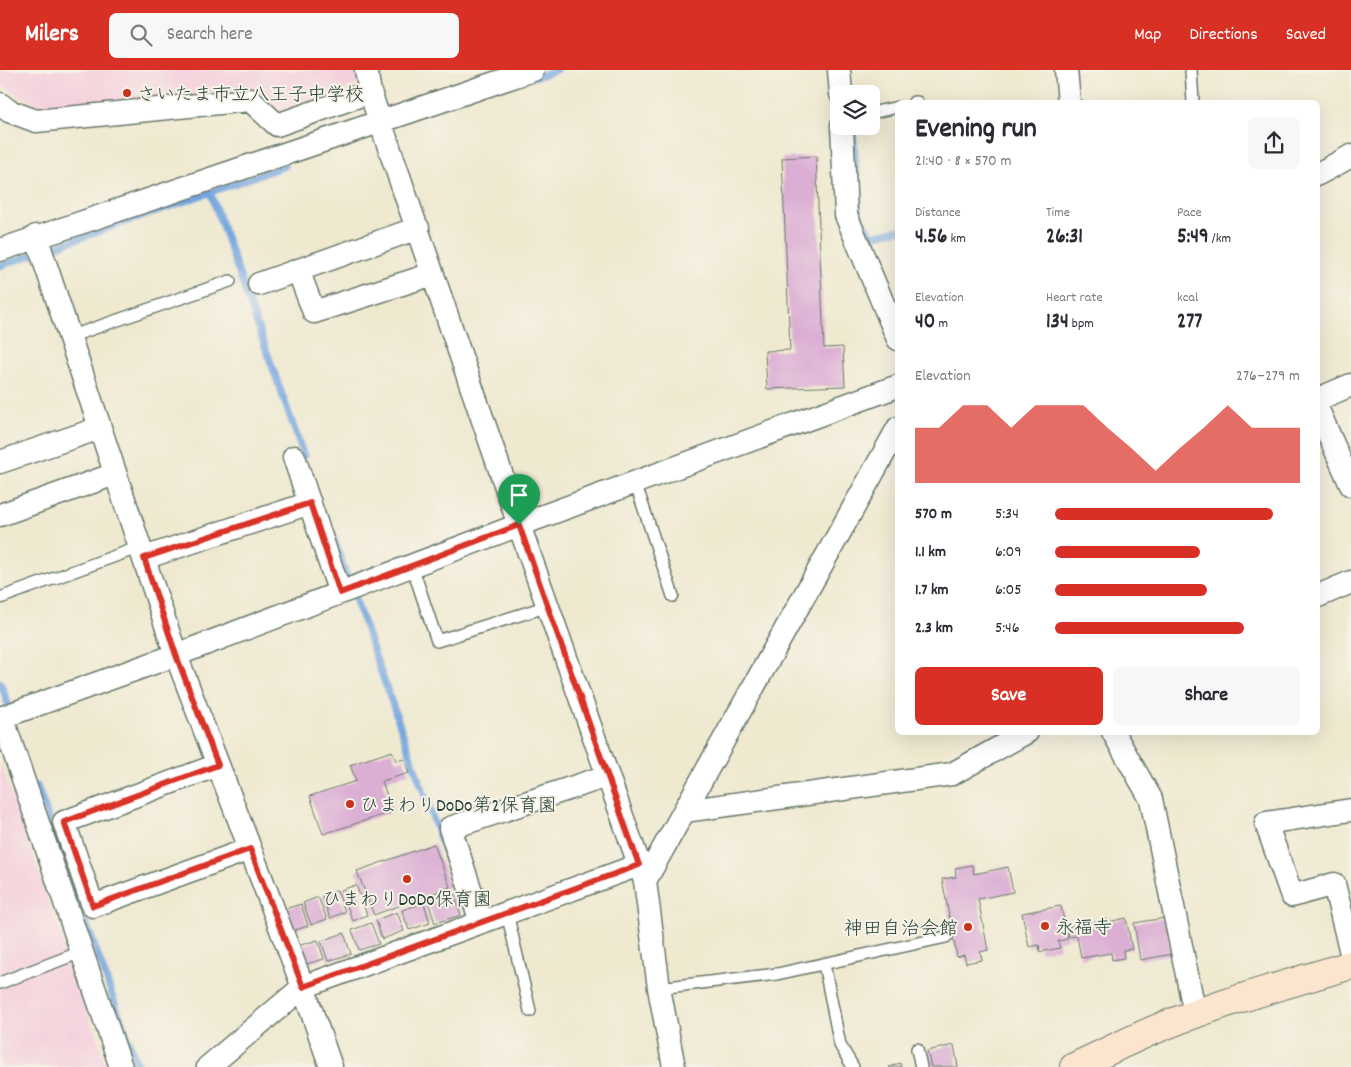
<!DOCTYPE html>
<html lang="en">
<head>
<meta charset="utf-8">
<style>
  body { margin:0; font-family:Dekko,"Klee One",sans-serif; background:#f7f7f7; color:#2b2b33; height:100vh; display:flex; flex-direction:column; font-size:19px; white-space:nowrap }
  * { box-sizing:border-box; margin:0 }
  p { font-size:16px; color:#7c7c81 }
  .icon { flex:none; width:28px; height:28px; fill:none; stroke:currentColor; stroke-width:2; stroke-linecap:round; stroke-linejoin:round }
  .map { position:relative; flex:1; overflow:hidden }
  .sheet { position:absolute; left:895px; top:30px; width:425px; height:635px; display:flex; flex-direction:column; background:#fff; border-radius:8px; box-shadow:0 5px 20px #0002 }
  .sheet>* { flex:none }
  .controls { position:absolute; left:830px; top:15px; display:grid; gap:10px }
  .controls a { display:grid; place-items:center; width:50px; height:50px; border-radius:8px; background:#fff; box-shadow:0 5px 20px #0002; font-size:25px }
  .pin { position:absolute; display:grid; place-items:center; width:42px; height:42px; color:#fff; margin:-51px -21px; border-radius:50% 50% 50% 0; rotate:-45deg; box-shadow:0 0 5px #0007 }
  .pin .icon { rotate:45deg }
  .round { display:grid; place-items:center; flex:none; width:52px; height:52px; border-radius:8px; background:#f7f7f7 }
  .head { display:flex; align-items:center; justify-content:space-between; height:85px; padding:0 20px }
  h1 { font-size:28px; font-weight:800; line-height:38px }
  .figures { display:grid; grid-template-columns:repeat(3,1fr); gap:8px; height:85px; padding:5px 20px }
  .figures div { display:grid; align-content:center }
  .figures b { font-size:21px; font-weight:800 }
  .figures small { font-size:14px; font-weight:400 }
  .figures p { font-size:14px }
  .chart { height:140px; padding:10px 20px }
  .chart p { display:flex; justify-content:space-between }
  .chart svg { width:100%; height:90px; margin-top:5px; fill:#d93025; opacity:.7 }
  .cta { display:flex; gap:10px; margin-top:auto; padding:10px 20px }
  .cta a { flex:1; height:58px; border-radius:8px; background:#d93025; color:#fff; font-size:20px; font-weight:800; line-height:58px; text-align:center }
  .cta a+a { background:#f7f7f7; color:#2b2b33 }
  ul { padding:0 20px; list-style:none; font-size:16px }
  li { display:grid; grid-template-columns:80px 60px 1fr; align-items:center; height:38px }
  li i { height:12px; border-radius:6px; background:#d93025 }
  header { display:flex; align-items:center; gap:30px; box-sizing:border-box; height:70px; padding:0 25px; background:#d93025; color:#fff }
  header strong { font-size:24px }
  nav { display:flex; gap:28px; margin-inline-start:auto; font-size:18px }
  .search { width:350px; height:45px; background:#f7f7f7; display:flex; align-items:center; gap:12px; box-sizing:border-box; padding:0 18px; border-radius:8px; color:#7c7c81; font-size:19px }
  .map>svg:first-child { display:block }
</style>
</head>
<body>
<header>
<strong>Milers</strong>
<div class="search"><svg class="icon" aria-label="search" viewBox="0 0 24 24"><circle cx="10" cy="10" r="6"/><path d="M15 15l6 6"/></svg>Search here</div>
<nav><a>Map</a><a>Directions</a><a>Saved</a></nav>
</header>
<div class="map">
<svg width="1351" height="997" viewBox="0 0 1351 997">
  <rect width="100%" height="100%" fill="#f7f3e8"/>
  <filter id="ink" filterUnits="userSpaceOnUse"><feTurbulence type="fractalNoise" baseFrequency=".02" numOctaves="2"/><feDisplacementMap in="SourceGraphic" scale="10" xChannelSelector="R" yChannelSelector="G"/><feConvolveMatrix kernelMatrix="1 2 1 2 8 2 1 2 1" color-interpolation-filters="sRGB"/></filter>
  <filter id="wash" filterUnits="userSpaceOnUse"><feTurbulence type="fractalNoise" baseFrequency=".0096" numOctaves="4" result="noise"/><feDisplacementMap in="SourceGraphic" scale="20" xChannelSelector="R" yChannelSelector="G"/><feGaussianBlur stdDeviation="1.12" result="paint"/><feColorMatrix in="noise" values="0 0 0 0 0 0 0 0 0 0 0 0 0 0 0 0 0 1.4 0 .05"/><feComposite in="paint" operator="in"/></filter>
  <g filter="url(#wash)">
    <rect width="100%" height="100%" fill="#efe9d0"/>
    <!-- built -->
    <path fill="#f4cfdc" d="M 0,0 L 357,0 L 358,14 L 279,46 L 252,22 L 142,36 L 44,39 L 16,25 L 0,13 Z
      M 0,692 L 107,997 L 0,997 Z"/>
    <g fill="none" stroke-linecap="round" stroke-linejoin="round">
      <!-- stream -->
      <path stroke="#73a5de" stroke-width="7" d="M 536,7 L 556,0
        M 853,57 L 859,147 L 872,166 L 898,160
        M 210,122 L 304,386
        M 0,196 L 285,96
        M 332,464 L 464,836
        M 0,612 L 11,642
        M 37,716 L 138,997"/>
    </g>
    <g id="blocks">
      <!-- building -->
      <path fill="#dbaed4" d="M 816,86 L 824,278 L 843,277 L 845,316 L 767,319 L 765,281 L 790,280 L 782,88 Z
        M 392,681 L 396,691 L 404,689 L 409,703 L 382,711 L 392,742 L 323,764 L 310,726 L 356,711 L 350,695 Z
        M 434,774 L 450,817 L 374,845 L 357,801 Z
        M 972,795 L 974,804 L 1008,797 L 1013,822 L 978,829 L 988,880 L 980,882 L 982,890 L 966,893 L 964,885 L 957,887 L 942,809 L 956,807 L 955,798 Z
        M 356,815 L 367,845 L 353,851 L 341,820 Z
        M 337,820 L 345,842 L 330,848 L 322,826 Z
        M 454,823 L 461,845 L 435,853 L 428,831 Z
        M 318,827 L 327,849 L 311,855 L 303,833 Z
        M 424,833 L 430,853 L 409,860 L 402,840 Z
        M 301,834 L 308,856 L 292,861 L 285,839 Z
        M 1061,836 L 1068,869 L 1058,871 L 1060,878 L 1040,882 L 1039,875 L 1029,877 L 1022,843 Z
        M 397,842 L 404,861 L 382,869 L 376,850 Z
        M 1126,848 L 1132,879 L 1123,880 L 1124,888 L 1112,890 L 1111,883 L 1081,888 L 1077,866 L 1069,867 L 1067,857 L 1107,849 L 1108,852 Z
        M 1165,848 L 1172,884 L 1140,890 L 1134,853 Z
        M 371,853 L 379,874 L 359,880 L 352,860 Z
        M 344,863 L 351,884 L 328,891 L 321,871 Z
        M 318,870 L 324,889 L 303,895 L 297,876 Z
        M 954,975 L 958,997 L 931,997 L 927,981 Z
        M 900,993 L 901,997 L 889,997 Z"/>
    </g>
  </g>
  <g filter="url(#ink)">
    <use href="#blocks" fill-opacity="0" stroke="#68796b" stroke-width="1"/>
    <g fill="none" stroke-linecap="round" stroke-linejoin="round">
      <defs>
        <path id="lane" d="M 1191,0 L 1193,32
          M 914,32 L 917,32
          M 871,43 L 898,37
          M 69,267 L 230,211
          M 635,412 L 673,526
          M 412,496 L 437,571 L 548,536
          M 0,528 L 140,477
          M 507,843 L 530,941
          M 824,894 L 840,975 L 853,997
          M 0,913 L 81,882
          M 659,918 L 777,904 L 946,867
          M 917,979 L 921,997"/>
        <path id="street" d="M 366,0 L 370,22 L 519,455 L 645,811 L 659,918 L 674,997
          M 839,0 L 841,24
          M 1066,0 L 1069,32
          M 0,34 L 9,41 L 36,51 L 250,30 L 277,55 L 370,22
          M 842,56 L 846,145 L 898,269
          M 1318,104 L 1351,86
          M 36,166 L 176,585 L 303,917 L 331,997
          M 0,180 L 533,0
          M 298,200 L 314,242 L 433,204
          M 259,214 L 418,158
          M 1318,329 L 1351,315
          M 1318,340 L 1351,415
          M 294,387 L 340,523
          M 0,392 L 100,358
          M 0,445 L 115,404
          M 144,488 L 310,433
          M 1318,526 L 1351,512
          M 2,647 L 121,997
          M 0,648 L 176,585 L 519,455 L 898,316
          M 1113,662 L 1151,729 L 1195,944
          M 218,695 L 64,752 L 93,836 L 250,779
          M 1351,740 L 1266,753 L 1292,826 L 1334,814 L 1351,883
          M 684,741 L 952,704 L 1027,662
          M 645,811 L 898,358
          M 481,852 L 450,758 L 607,706
          M 208,997 L 303,917 L 639,795"/>
        <path id="secondary" d="M 1074,997 C 1103,984 1131,969 1161,957 C 1223,932 1287,914 1351,895"/>
      </defs>
      <!-- lane casing -->
      <use href="#lane" stroke="#68796b" stroke-width="14"/>
      <!-- street casing -->
      <use href="#street" stroke="#68796b" stroke-width="25"/>
      <!-- secondary casing -->
      <use href="#secondary" stroke="#68796b" stroke-width="30"/>
      <!-- lane -->
      <use href="#lane" stroke="#fff" stroke-width="11"/>
      <!-- street -->
      <use href="#street" stroke="#fff" stroke-width="22"/>
      <!-- secondary -->
      <use href="#secondary" stroke="#fce5cf" stroke-width="28"/>
    </g>
  </g>
  <g fill="none" stroke-linecap="round" stroke-linejoin="round" filter="url(#ink)">
    <defs>
      <path id="route" d="M 310,433 L 340,523 L 519,455 L 639,795 L 303,917 L 250,779 L 93,836 L 64,752 L 218,695 L 176,585 L 144,488 Z"/>
    </defs>
    <!-- route casing -->
    <use href="#route" stroke="#fff" stroke-width="10"/>
    <!-- route -->
    <use href="#route" stroke="#d93025" stroke-width="6"/>
  </g>
  <!-- markers -->
  <g fill="#c8321e" stroke="#f7f3e8" stroke-width="2">
    <circle cx="127" cy="23" r="5"/>
    <circle cx="350" cy="734" r="5"/>
    <circle cx="407" cy="809" r="5"/>
    <circle cx="1045" cy="856" r="5"/>
    <circle cx="968" cy="857" r="5"/>
  </g>
  <g text-anchor="middle" stroke-width="4" stroke-linejoin="round" paint-order="stroke">
    <!-- poi labels -->
    <g font-size="19" fill="#1f3d34" stroke="#f7f3e8" text-anchor="start">
      <text x="137" y="30">さいたま市立八王子中学校</text>
      <text x="360" y="741">ひまわりDoDo第2保育園</text>
      <text x="407" y="835" text-anchor="middle">ひまわりDoDo保育園</text>
      <text x="1055" y="863">永福寺</text>
      <text x="958" y="864" text-anchor="end">神田自治会館</text>
    </g>
  </g>
</svg>
<div class="controls">
<a><svg class="icon" aria-label="layers" viewBox="0 0 24 24"><path d="M12 4l9 5-9 5-9-5zM3 14l9 5 9-5"/></svg></a>
</div>
<div class="pin" style="left:519px;top:455px;background:#1e9e55"><svg class="icon" aria-label="arrive" viewBox="0 0 24 24"><path d="M6 21V4h12l-3 4 3 4H6"/></svg></div>
<section class="sheet">
<div class="head"><div><h1>Evening run</h1><p>21:40 · 8 × 570 m</p></div><a class="round"><svg class="icon" aria-label="share" viewBox="0 0 24 24"><path d="M12 15V3M7 8l5-5 5 5M5 13v7h14v-7"/></svg></a></div>
<div class="figures">
<div><p>Distance</p><b>4.56<small> km</small></b></div>
<div><p>Time</p><b>26:31</b></div>
<div><p>Pace</p><b>5:49<small> /km</small></b></div>
</div>
<div class="figures">
<div><p>Elevation</p><b>40<small> m</small></b></div>
<div><p>Heart rate</p><b>134<small> bpm</small></b></div>
<div><p>kcal</p><b>277</b></div>
</div>
<div class="chart"><p><span>Elevation</span>276–279 m</p>
<svg viewBox="0 0 160 44" preserveAspectRatio="none"><path d="M0 44V17L10 17L20 6L30 6L40 17L50 6L60 6L70 6L80 17L90 27L100 38L110 27L120 17L130 6L140 17L150 17L160 17V44z"/></svg>
</div>
<ul>
<li><b>570 m</b>5:34<i style="width:89%"></i></li>
<li><b>1.1 km</b>6:09<i style="width:59%"></i></li>
<li><b>1.7 km</b>6:05<i style="width:62%"></i></li>
<li><b>2.3 km</b>5:46<i style="width:77%"></i></li>
</ul>
<div class="cta"><a>Save</a><a>Share</a></div>
</section>
</div>
</body>
</html>
